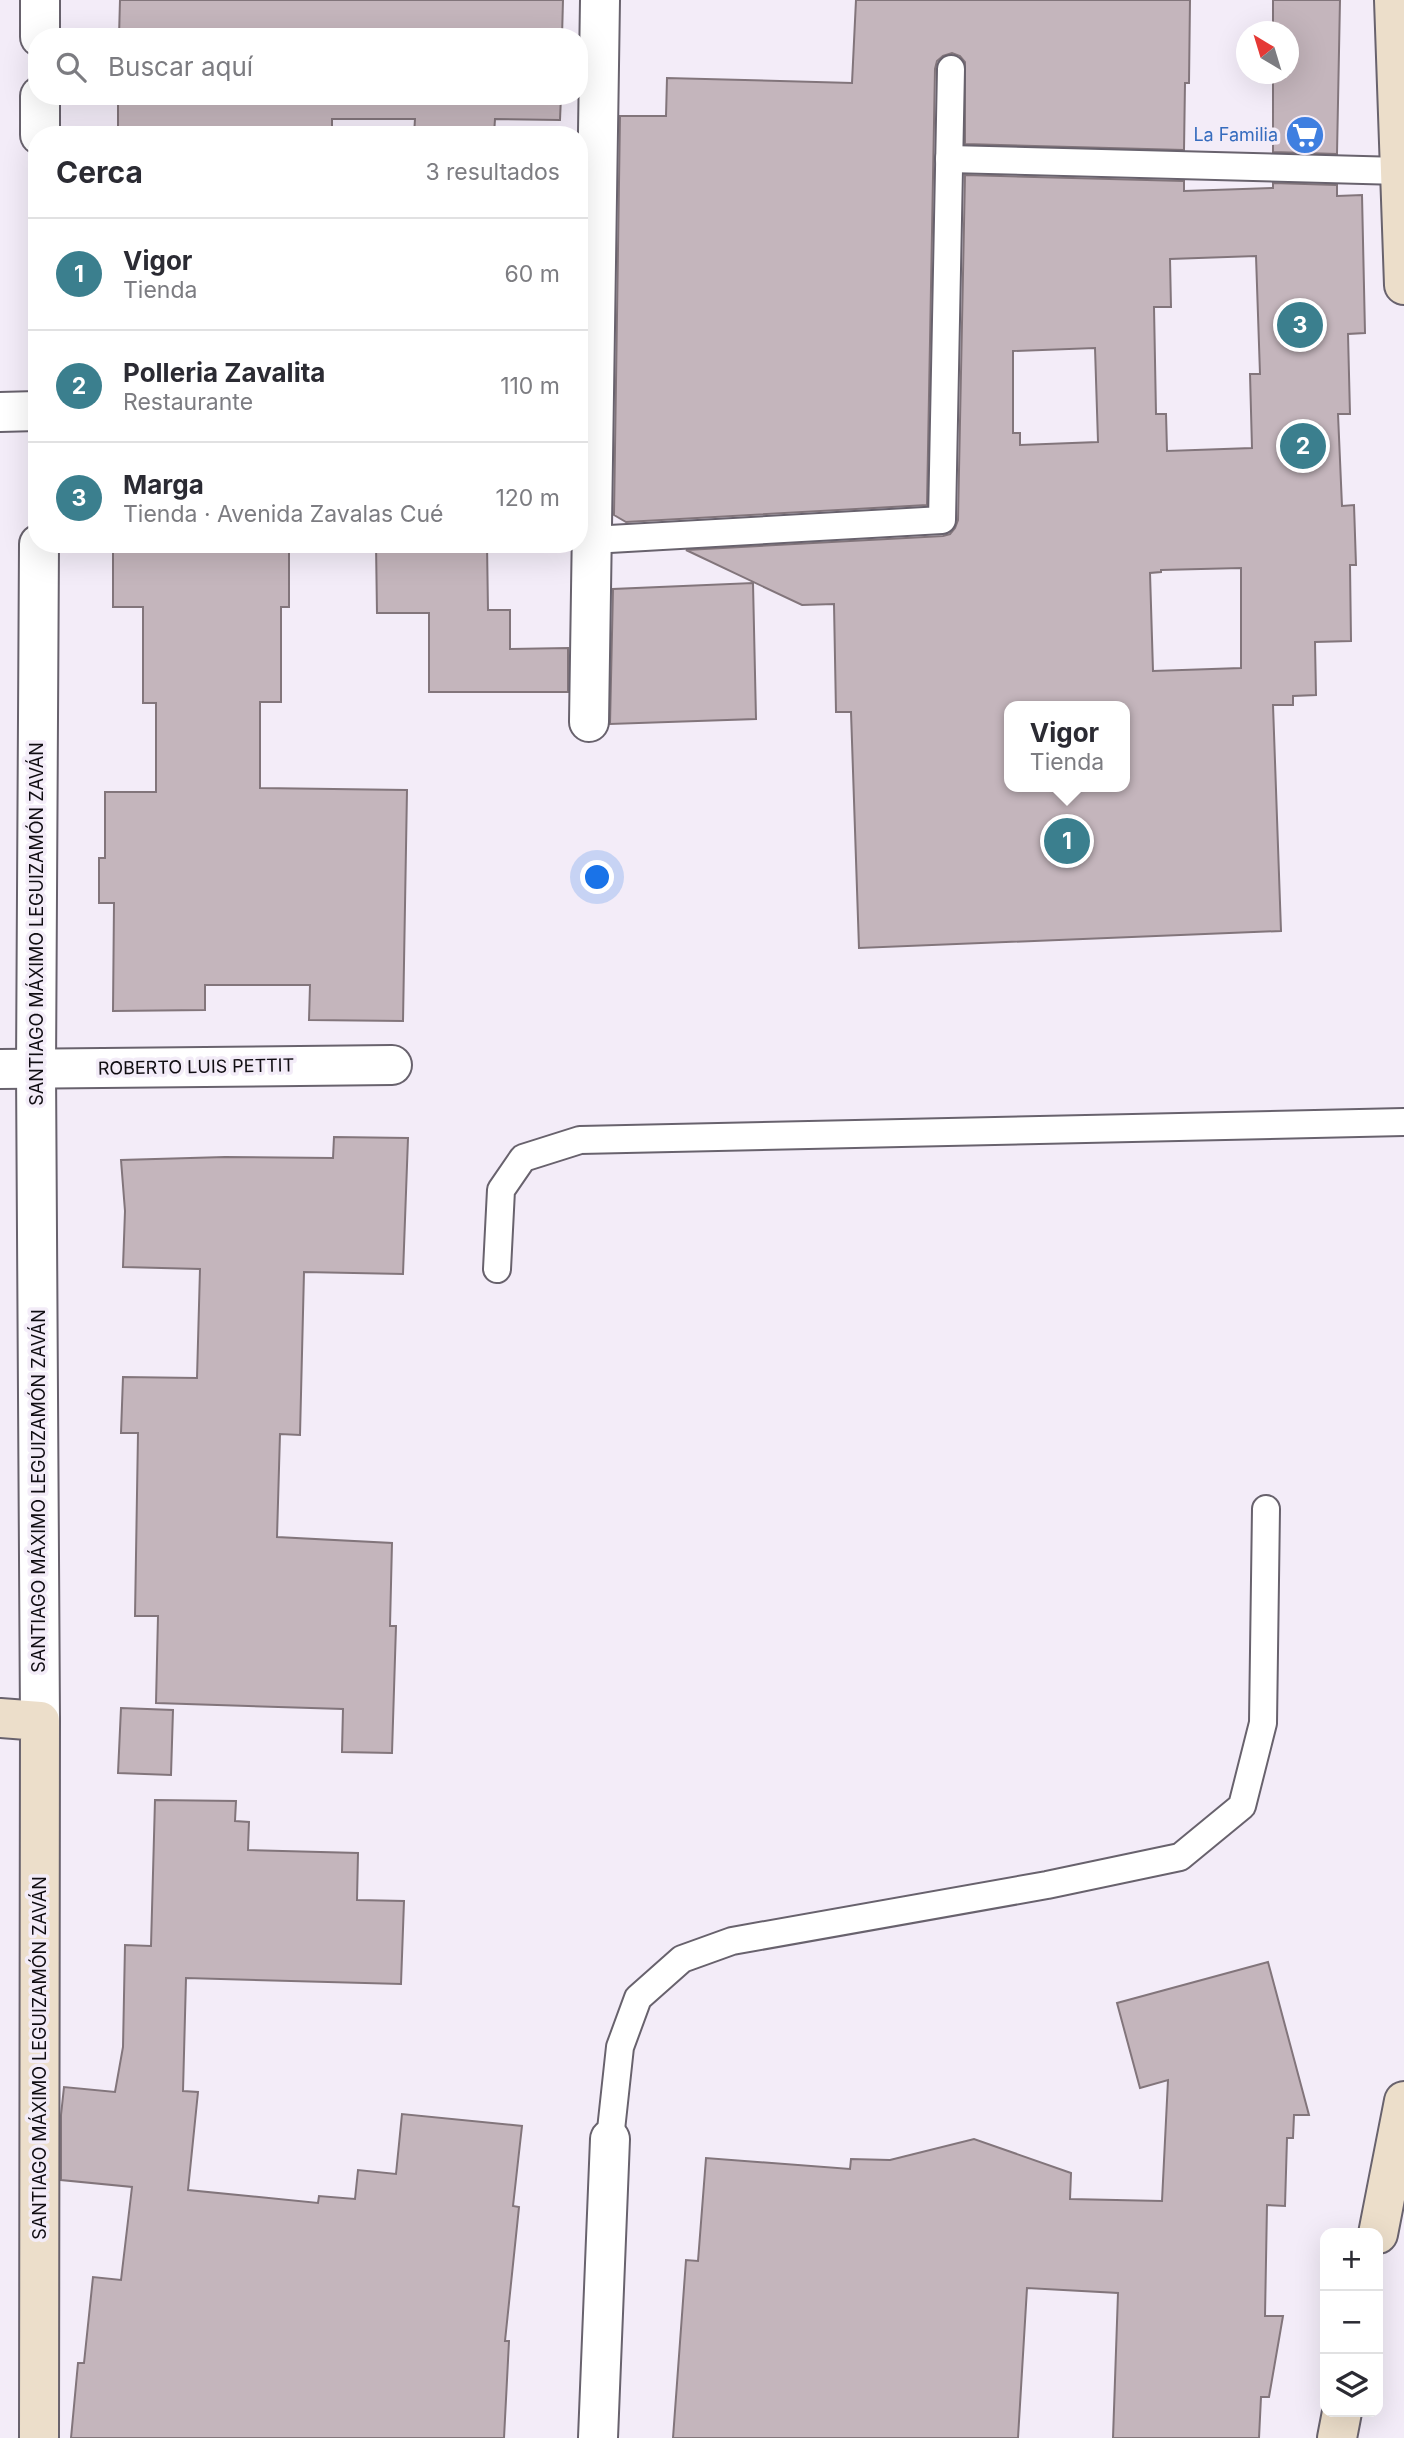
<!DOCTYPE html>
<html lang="es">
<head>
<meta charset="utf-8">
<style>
  :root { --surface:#fff; --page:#f2f2f3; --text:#2b2b33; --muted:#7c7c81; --line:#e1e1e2; --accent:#3b7f8e }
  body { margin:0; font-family:Inter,sans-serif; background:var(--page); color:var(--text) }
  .controls { position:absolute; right:21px; bottom:21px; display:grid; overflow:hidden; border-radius:14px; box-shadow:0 7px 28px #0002 }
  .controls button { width:63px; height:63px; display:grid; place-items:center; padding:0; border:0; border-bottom:2px solid var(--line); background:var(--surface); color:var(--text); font:35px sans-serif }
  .compass { position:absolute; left:1236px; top:21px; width:63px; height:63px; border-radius:50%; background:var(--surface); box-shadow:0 7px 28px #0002; rotate:322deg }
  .you { position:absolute; left:598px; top:878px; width:24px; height:24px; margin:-18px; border:5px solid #fff; border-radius:50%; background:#1a73e8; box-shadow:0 0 0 10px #1a73e833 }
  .badge { display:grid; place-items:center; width:46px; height:46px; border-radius:50%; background:var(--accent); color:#fff; font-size:23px; font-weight:700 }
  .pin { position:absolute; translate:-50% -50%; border:4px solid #fff; box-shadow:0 2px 7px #0006 }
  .popup { position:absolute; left:1004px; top:701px; width:126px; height:91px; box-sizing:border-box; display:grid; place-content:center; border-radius:14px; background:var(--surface); filter:drop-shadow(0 2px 5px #0005); font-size:23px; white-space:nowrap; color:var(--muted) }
  .popup b { font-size:26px; color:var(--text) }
  .popup::after { content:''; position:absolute; left:50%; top:100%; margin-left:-14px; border:14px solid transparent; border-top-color:var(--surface) }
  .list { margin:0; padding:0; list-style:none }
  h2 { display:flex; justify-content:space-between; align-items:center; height:91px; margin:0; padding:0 28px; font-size:30px }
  h2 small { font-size:23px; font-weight:400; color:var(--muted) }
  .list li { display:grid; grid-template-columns:46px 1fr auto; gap:21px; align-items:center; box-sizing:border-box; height:112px; padding:0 28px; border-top:2px solid var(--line) }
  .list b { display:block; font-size:26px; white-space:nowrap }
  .list p { margin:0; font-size:23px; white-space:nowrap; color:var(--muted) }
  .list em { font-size:23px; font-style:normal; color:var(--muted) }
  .icon { flex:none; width:38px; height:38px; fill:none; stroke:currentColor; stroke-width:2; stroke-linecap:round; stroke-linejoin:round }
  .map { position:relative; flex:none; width:1404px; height:2438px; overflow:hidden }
  .search { position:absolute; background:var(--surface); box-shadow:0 7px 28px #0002; left:28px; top:28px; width:560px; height:77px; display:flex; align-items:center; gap:18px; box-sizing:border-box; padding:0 24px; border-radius:28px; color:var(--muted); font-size:26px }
  .panel { position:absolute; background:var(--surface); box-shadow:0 7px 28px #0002; left:28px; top:126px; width:560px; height:427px; border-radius:28px }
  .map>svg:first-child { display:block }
</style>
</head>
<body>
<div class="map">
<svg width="1404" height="2438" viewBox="0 0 1404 2438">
  <rect width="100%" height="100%" fill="#f3ecf8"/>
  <!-- building -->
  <g fill="#c4b5bc" stroke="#82757b" stroke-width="2" fill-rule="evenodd">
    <polygon points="120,0 563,0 562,37 119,37"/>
    <polygon points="856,0 1190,0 1189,83 1185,83 1184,150 965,144 965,62 960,56 952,53 943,56 937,61 935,69 927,505 626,522 614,515 620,116 666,116 667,78 852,83"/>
    <polygon points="1273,0 1340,0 1337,154 1273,152 1273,74 1289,74 1289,32 1273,32"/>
    <polygon points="118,96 561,96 560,120 495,119 494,135 414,135 415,119 332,119 332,135 118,135"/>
    <path d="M965,175L1184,181V191L1273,188V183L1337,185V196L1362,195L1365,333L1348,334L1350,414H1338L1342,506L1354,505L1356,565H1350L1351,641L1315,642L1316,695L1293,696V705H1273L1281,931L859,948L851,712H836L834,604L802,605L686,550L943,536L950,534L955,528L958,520ZM1256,256L1260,374H1250L1252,448L1167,451L1166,414H1156L1154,307H1171L1170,259ZM1095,348L1098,442L1020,445V433H1013V351ZM1241,568V668L1153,671L1150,573L1161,572V570ZM1009,706H1125V787H1009Z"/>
    <polygon points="147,544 206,544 206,551 289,550 289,607 281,607 281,702 260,702 260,788 407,790 403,1021 309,1020 310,985 205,985 205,1010 113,1011 114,903 99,903 99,858 105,858 105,792 156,792 156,703 143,703 143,607 113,607 113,551 147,551"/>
    <polygon points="376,544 487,544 488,610 510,610 510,649 568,648 568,692 429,692 429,613 377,613"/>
    <polygon points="753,583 756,719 610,724 613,589"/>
    <polygon points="334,1137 408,1138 403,1274 304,1272 300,1435 280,1434 277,1537 392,1543 390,1626 396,1626 392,1753 342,1752 343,1709 156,1703 158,1616 135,1616 138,1433 121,1433 123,1377 197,1378 200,1269 123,1267 125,1211 121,1160 225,1157 333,1158"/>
    <polygon points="121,1708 173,1710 171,1775 118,1773"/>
    <polygon points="155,1800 236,1801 235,1821 249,1822 248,1850 358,1853 357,1900 404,1901 401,1984 186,1978 183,2091 198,2092 188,2190 318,2203 319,2196 355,2199 358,2170 396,2174 402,2114 522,2126 513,2206 519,2207 505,2341 509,2341 504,2438 71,2438 78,2363 84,2363 93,2277 121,2280 132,2187 61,2180 61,2115 64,2087 115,2092 123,2047 125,1945 151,1946"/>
    <polygon points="1268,1962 1309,2115 1294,2115 1293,2138 1287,2138 1285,2206 1267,2205 1265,2316 1283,2316 1269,2397 1261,2397 1259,2438 1113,2438 1118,2293 1027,2288 1018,2438 673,2438 686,2260 698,2261 706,2158 850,2169 851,2159 890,2160 974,2139 1071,2173 1070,2199 1162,2201 1168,2080 1140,2088 1117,2003"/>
  </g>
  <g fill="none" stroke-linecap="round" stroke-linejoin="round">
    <!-- lane casing -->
    <g stroke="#68626d" stroke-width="30">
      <g id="lane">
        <polyline points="949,159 1400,171"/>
        <polyline points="592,540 942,520 951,69"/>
        <polyline points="497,1269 501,1190 523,1158 580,1140 1404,1122"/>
        <polyline points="610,2139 620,2047 638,1998 682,1959 732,1941 1047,1885 1180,1857 1242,1806 1263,1723 1266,1509"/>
      </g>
    </g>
    <!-- street casing -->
    <g stroke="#68626d" stroke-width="42">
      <g id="street">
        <polyline points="40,37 40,0"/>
        <polyline points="40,135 40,96"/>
        <polyline points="0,412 37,411"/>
        <polyline points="39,544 36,1069 40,1721"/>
        <polyline points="589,722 600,0"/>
        <polyline points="0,1069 392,1065"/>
        <polyline points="598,2438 610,2139"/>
      </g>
    </g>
    <!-- secondary casing -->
    <g stroke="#68626d" stroke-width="42">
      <g id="secondary">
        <polyline points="1394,0 1404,285"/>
        <polyline points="0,1718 40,1721 39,2438"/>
        <polyline points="1378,2234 1404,2101"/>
        <polyline points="1337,2438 1342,2412"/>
      </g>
    </g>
    <!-- lane -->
    <use href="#lane" stroke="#fff" stroke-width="26"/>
    <!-- street -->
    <use href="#street" stroke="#fff" stroke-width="38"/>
    <!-- secondary -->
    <use href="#secondary" stroke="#ecdeca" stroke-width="38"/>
  </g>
  <!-- icons -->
  <defs>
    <g id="supermarket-disc" transform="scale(2.0125)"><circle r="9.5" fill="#3f7fe0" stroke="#f3ecf8"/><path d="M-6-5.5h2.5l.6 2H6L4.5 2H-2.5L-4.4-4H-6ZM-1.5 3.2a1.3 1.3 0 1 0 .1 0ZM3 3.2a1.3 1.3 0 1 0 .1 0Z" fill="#fff"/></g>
  </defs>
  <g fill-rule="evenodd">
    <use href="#supermarket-disc" x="1305" y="135"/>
  </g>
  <g text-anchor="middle" stroke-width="7" stroke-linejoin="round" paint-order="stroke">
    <!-- shop labels -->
    <g font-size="18" fill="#366cbe" stroke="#f3ecf8" text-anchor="end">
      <text x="1278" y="141">La Familia</text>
    </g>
    <!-- street labels -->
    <g font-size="18" fill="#100d12" stroke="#f3ecf8">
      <text transform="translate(37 924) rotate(-90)" y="6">SANTIAGO MÁXIMO LEGUIZAMÓN ZAVÁN</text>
      <text transform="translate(196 1067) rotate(-1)" y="6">ROBERTO LUIS PETTIT</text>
      <text transform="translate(39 1491) rotate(-90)" y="6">SANTIAGO MÁXIMO LEGUIZAMÓN ZAVÁN</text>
      <text transform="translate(40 2058) rotate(-90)" y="6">SANTIAGO MÁXIMO LEGUIZAMÓN ZAVÁN</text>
    </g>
  </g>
</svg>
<div class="controls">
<button>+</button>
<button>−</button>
<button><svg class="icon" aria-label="layers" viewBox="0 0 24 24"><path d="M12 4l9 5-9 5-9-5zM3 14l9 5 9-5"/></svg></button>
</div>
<svg class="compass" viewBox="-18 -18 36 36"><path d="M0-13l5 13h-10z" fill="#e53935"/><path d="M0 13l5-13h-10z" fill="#7c7c81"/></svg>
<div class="you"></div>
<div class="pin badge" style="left:1067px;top:841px">1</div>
<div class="popup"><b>Vigor</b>Tienda</div>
<div class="pin badge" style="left:1303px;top:446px">2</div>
<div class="pin badge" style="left:1300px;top:325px">3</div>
<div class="search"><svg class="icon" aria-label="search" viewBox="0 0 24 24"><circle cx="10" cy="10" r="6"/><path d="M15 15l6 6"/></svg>Buscar aquí</div>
<section class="panel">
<h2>Cerca<small>3 resultados</small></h2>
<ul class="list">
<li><span class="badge">1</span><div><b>Vigor</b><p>Tienda</p></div><em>60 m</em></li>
<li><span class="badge">2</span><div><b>Polleria Zavalita</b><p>Restaurante</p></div><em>110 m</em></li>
<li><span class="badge">3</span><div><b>Marga</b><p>Tienda · Avenida Zavalas Cué</p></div><em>120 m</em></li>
</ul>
</section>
</div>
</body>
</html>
